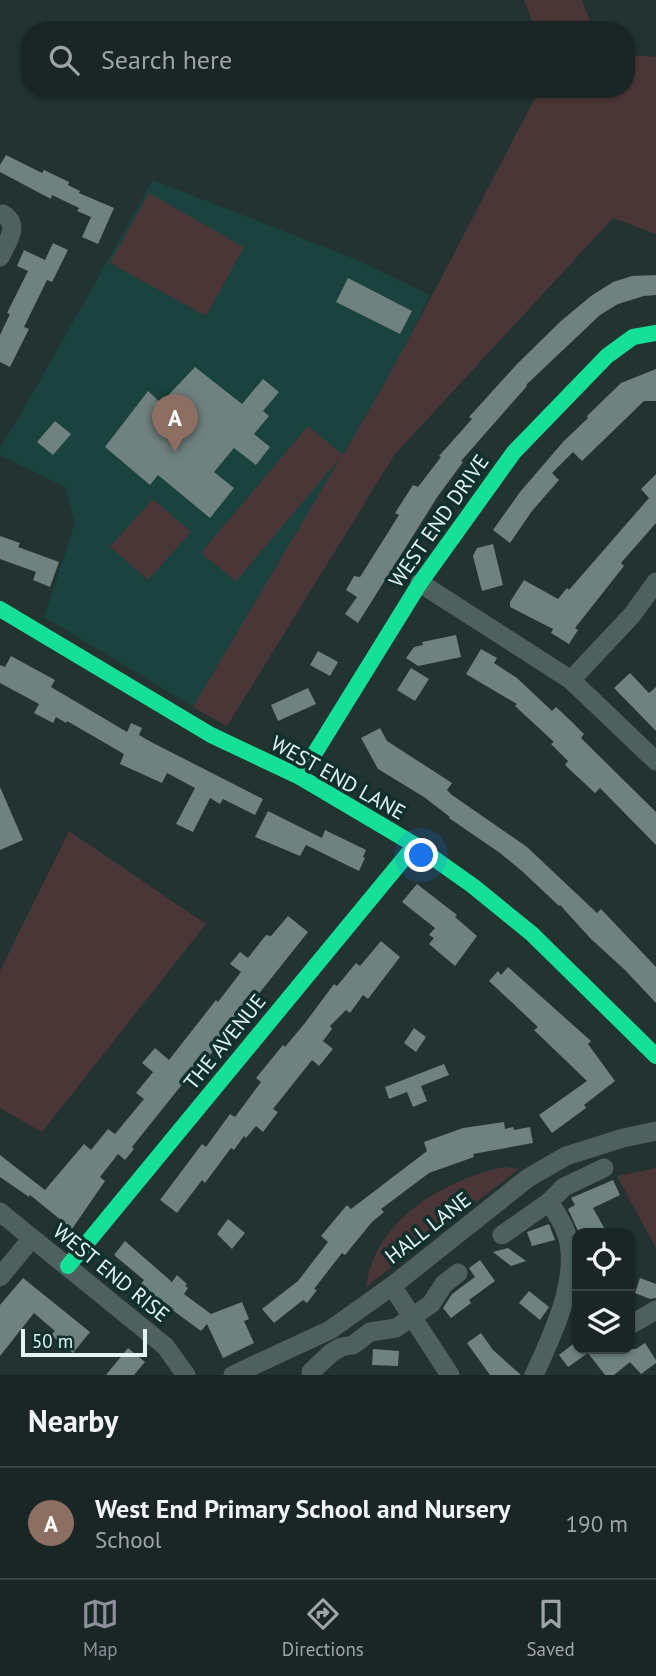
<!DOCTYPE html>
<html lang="en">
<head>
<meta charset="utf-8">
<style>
  :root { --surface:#1a2625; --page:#273232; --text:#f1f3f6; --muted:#9fa5a7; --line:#384342; --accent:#8c9099 }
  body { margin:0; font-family:"PT Sans",sans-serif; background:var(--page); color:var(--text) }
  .controls { position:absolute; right:21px; bottom:21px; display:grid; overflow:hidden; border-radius:14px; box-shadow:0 2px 5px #0004 }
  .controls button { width:63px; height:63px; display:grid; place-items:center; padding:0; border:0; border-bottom:2px solid var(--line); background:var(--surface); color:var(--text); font:35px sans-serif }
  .scale { position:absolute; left:21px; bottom:18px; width:126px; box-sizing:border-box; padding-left:7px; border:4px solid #e3f5f3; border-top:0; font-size:19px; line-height:24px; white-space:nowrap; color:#e3f5f3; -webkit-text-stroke:5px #10302d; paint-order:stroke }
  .you { position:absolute; left:422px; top:856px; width:24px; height:24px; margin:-18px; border:5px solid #fff; border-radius:50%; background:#1a73e8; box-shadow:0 0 0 10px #1a73e833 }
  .badge { display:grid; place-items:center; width:46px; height:46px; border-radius:50%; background:var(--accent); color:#fff; font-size:23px; font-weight:700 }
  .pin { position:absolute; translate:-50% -58px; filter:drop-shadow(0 2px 4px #0008) }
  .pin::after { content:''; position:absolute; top:37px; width:24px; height:21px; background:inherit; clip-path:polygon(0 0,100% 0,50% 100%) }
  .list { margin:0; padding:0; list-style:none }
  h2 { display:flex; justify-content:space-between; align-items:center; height:91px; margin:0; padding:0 28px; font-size:30px }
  h2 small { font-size:23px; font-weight:400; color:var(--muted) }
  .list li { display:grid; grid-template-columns:46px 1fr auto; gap:21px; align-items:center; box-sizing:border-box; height:112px; padding:0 28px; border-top:2px solid var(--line) }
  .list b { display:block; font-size:26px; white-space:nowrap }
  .list p { margin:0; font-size:23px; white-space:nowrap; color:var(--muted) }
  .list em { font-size:23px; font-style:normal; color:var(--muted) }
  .icon { flex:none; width:38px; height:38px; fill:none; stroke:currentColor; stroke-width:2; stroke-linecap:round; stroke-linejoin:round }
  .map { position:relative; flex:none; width:656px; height:1375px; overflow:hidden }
  .search { position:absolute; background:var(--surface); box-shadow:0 2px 5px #0004; left:21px; right:21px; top:21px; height:77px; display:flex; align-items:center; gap:18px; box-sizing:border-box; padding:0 24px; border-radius:28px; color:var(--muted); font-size:26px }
  .sheet { height:203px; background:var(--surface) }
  nav { display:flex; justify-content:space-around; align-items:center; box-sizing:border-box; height:98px; border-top:2px solid var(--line); background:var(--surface); font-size:19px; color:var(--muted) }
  nav a { display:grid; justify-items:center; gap:4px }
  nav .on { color:var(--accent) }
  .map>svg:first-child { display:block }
</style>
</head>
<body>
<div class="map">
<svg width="656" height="1375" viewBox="0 0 656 1375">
  <rect width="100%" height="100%" fill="#223331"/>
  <!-- built -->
  <polygon fill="#1a423e" points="153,180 355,259 430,295 398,362 210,717 44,617 75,523 65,487 0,455 0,448 26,405"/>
  <!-- green -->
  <g fill="#4b3637">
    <polygon points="524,0 582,0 593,30 536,30"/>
    <path d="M626,55L656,57V234L613,218L395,454L227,726L193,707L341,457L236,581L201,553L308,426L343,455C414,336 475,211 540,89H626Z"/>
    <polygon points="149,193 244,247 206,316 110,263"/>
    <polygon points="153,499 191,532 148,580 110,547"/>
    <polygon points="69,831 206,924 42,1132 0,1108 0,971"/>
    <path d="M505,1167L519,1169L366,1287C374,1220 445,1179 505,1167Z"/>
    <polygon points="656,1168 656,1248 617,1176"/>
  </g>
  <!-- building -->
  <g fill="#6f8280">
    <polygon points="6,155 42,173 44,170 69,182 68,185 80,191 79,193 114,208 98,244 82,237 91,217 77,211 79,208 52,195 51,199 0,172 0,165"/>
    <polygon points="53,243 68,250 52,282 47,280 24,327 29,329 10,367 0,362 0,335 10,314 7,313 28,271 17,266 24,250 45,260"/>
    <polygon points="656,275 656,295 644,296 618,304 600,315 526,385 527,386 461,461 463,462 438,496 358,623 345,614 357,597 346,590 354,576 360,577 399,515 395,513 413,485 418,487 441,457 439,456 472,419 469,417 517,364 561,321 591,296 613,282 632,276"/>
    <polygon points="348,278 412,311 400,334 336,302"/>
    <polygon points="195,367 242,404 263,379 279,392 263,411 269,416 254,434 270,447 256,465 234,448 214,472 234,488 210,518 158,475 150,485 105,447 148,391 161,403"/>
    <polygon points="656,369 656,401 644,401 582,461 573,452 552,473 559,480 532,511 510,543 493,530 520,492 563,442 588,418 587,416 621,383"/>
    <polygon points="55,421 71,434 53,455 37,442"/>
    <polygon points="656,474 656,523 621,563 624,566 575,628 578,630 569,644 551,633 553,629 510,607 510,602 524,580 558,599 567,588 569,590 649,498 641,489"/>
    <polygon points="0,536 20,543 18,547 59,562 50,587 33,580 36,572 0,559"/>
    <polygon points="493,544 503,585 482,591 473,556 477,548"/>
    <polygon points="456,635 461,657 418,666 406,658 414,647 423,645 422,642"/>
    <polygon points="481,649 497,658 494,663 517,678 552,711 556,707 573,723 584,734 581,738 656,812 656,845 600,788 595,793 565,765 568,761 551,744 554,742 515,706 517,704 466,674"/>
    <polygon points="318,651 338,662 330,676 310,665"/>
    <polygon points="11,656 55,680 51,687 127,732 131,723 142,728 139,735 153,743 263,799 255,815 223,799 220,804 210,798 193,832 176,824 195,788 167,773 162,783 120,764 124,754 67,721 66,723 56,717 53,723 34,713 39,704 0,683 0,665 5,667"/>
    <polygon points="411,668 429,679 415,701 397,690"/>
    <polygon points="630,673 649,693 656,687 656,731 614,688"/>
    <polygon points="308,688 316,704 278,721 271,705"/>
    <polygon points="380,728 387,741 452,783 447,790 452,795 527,847 597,913 601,909 656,967 656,1003 625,970 591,939 560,905 559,906 523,872 500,853 449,818 450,817 424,797 378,769 361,738"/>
    <polygon points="0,787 23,840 0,850"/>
    <polygon points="268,811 322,838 325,830 366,850 363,857 365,858 359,871 306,845 300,856 255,837"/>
    <polygon points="417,884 457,915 455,917 477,936 455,966 429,944 434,938 429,935 435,928 402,902"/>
    <polygon points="288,916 308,932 199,1069 196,1067 132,1147 134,1149 125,1160 118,1154 100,1177 105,1181 72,1229 30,1195 29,1197 0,1177 0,1155 45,1190 84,1144 91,1150 108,1129 115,1134 144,1099 136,1093 153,1072 142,1063 155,1048 169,1060 216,1000 218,1002 241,972 230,964 240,952 248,958 266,935 271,936"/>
    <polygon points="381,941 400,957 368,999 363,995 350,1013 346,1010 330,1026 332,1029 323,1041 333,1049 319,1066 312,1060 273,1109 278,1112 263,1132 256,1126 246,1138 244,1136 234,1150 231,1148 205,1183 202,1180 177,1213 160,1200 202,1144 206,1147 230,1114 235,1117 261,1082 256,1078 283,1045 285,1047 305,1023 334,984 337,986 356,963 360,966"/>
    <polygon points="508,967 591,1041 588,1044 615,1081 584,1105 586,1108 552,1133 539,1115 587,1081 534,1030 538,1027 489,981 498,971 501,975"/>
    <polygon points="414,1028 426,1037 416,1052 404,1043"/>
    <polygon points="444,1064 449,1075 421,1086 427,1101 413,1107 407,1092 389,1099 385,1087"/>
    <polygon points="504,1122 505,1129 513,1127 514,1130 530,1127 533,1143 473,1154 474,1157 429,1173 381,1209 384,1212 372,1222 345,1255 342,1253 314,1289 317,1290 307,1303 303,1300 274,1323 262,1309 298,1281 328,1242 321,1236 347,1205 351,1209 427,1151 424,1142 463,1128"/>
    <polygon points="613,1180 620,1195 593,1208 607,1233 579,1233 568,1209 575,1205 571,1198"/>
    <polygon points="228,1219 245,1233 232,1249 217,1234"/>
    <polygon points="549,1224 555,1240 532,1246 527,1232"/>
    <polygon points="125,1241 172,1282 177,1275 187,1284 185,1286 188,1288 184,1294 211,1314 242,1302 249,1319 244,1321 254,1343 223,1358 207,1324 201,1331 171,1309 141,1284 144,1280 114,1255"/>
    <polygon points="508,1248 526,1261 511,1266 493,1252"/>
    <polygon points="480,1260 495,1281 469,1300 471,1303 451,1318 443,1308 452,1294 475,1277 469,1268"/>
    <polygon points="23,1278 90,1332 73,1353 51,1335 55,1331 34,1313 0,1356 0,1305"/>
    <polygon points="640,1278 656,1284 656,1298 650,1299 635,1293"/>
    <polygon points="529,1291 549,1307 540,1320 519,1303"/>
    <polygon points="481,1333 493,1350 521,1375 490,1375 467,1343"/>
    <polygon points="577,1341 577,1349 636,1349 645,1343 656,1360 656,1363 641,1374 630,1362 614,1375 605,1375 588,1353 568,1367 559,1355"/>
    <polygon points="128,1348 145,1362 134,1375 106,1375"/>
    <polygon points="373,1349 399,1351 398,1366 372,1365"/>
  </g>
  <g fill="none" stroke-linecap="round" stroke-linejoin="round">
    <!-- street -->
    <g stroke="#4f615f" stroke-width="19">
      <path d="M0,257C7,242 21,225 3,214"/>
      <polyline points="420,583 571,680 656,761"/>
      <polyline points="571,680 632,615 656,582"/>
      <polyline points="0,1212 165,1346 186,1375"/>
      <polyline points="502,1235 549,1202 564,1187 604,1168"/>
      <polyline points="0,1277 32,1238"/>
      <polyline points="392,1286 450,1375"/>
      <polyline points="630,1325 656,1310"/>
      <polyline points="311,1372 331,1353 341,1347 353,1345 370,1332 396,1328 431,1304 444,1284 458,1273"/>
      <polyline points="233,1375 330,1330 392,1286 528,1178 566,1156 623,1138 656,1131"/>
      <path d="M534,1375C552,1336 580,1278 567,1235C563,1223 556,1212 549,1202"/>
    </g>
    <!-- fast -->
    <g stroke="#16e098" stroke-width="16">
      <polyline points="0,609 211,735 300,777 415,845 473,886 532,934 656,1056"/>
      <polyline points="300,777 420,583 514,452 607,356 633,337 656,333"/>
      <polyline points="68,1266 415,845"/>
    </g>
  </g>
  <g text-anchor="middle" stroke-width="7" stroke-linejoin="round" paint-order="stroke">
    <!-- street labels -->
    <g font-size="21" fill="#e3f5f3" stroke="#10302d">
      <text transform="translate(439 521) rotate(-55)" y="7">WEST END DRIVE</text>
      <text transform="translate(338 778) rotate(29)" y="7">WEST END LANE</text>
      <text transform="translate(225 1042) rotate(-51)" y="7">THE AVENUE</text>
      <text transform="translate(428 1228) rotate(-38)" y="7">HALL LANE</text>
      <text transform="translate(111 1273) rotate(39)" y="7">WEST END RISE</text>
    </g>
  </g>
</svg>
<div class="controls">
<button><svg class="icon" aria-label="locate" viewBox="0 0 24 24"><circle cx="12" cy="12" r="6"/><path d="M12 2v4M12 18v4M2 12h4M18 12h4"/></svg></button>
<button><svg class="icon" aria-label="layers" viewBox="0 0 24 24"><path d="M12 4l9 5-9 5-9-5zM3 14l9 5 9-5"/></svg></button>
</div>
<div class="scale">50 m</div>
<div class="you"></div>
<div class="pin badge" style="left:175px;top:452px;background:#8d6e63">A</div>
<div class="search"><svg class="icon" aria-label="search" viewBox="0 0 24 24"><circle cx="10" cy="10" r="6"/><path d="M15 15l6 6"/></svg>Search here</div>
</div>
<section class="sheet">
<h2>Nearby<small></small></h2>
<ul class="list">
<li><span class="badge" style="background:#8d6e63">A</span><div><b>West End Primary School and Nursery</b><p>School</p></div><em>190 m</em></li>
</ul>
</section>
<nav>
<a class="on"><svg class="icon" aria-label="map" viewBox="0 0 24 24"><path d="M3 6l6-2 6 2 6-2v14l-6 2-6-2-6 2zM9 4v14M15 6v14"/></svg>Map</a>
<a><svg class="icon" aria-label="directions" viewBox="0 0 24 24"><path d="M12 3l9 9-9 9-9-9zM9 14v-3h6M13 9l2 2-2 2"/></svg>Directions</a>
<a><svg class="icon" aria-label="saved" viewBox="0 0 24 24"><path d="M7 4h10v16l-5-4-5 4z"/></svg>Saved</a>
</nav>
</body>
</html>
